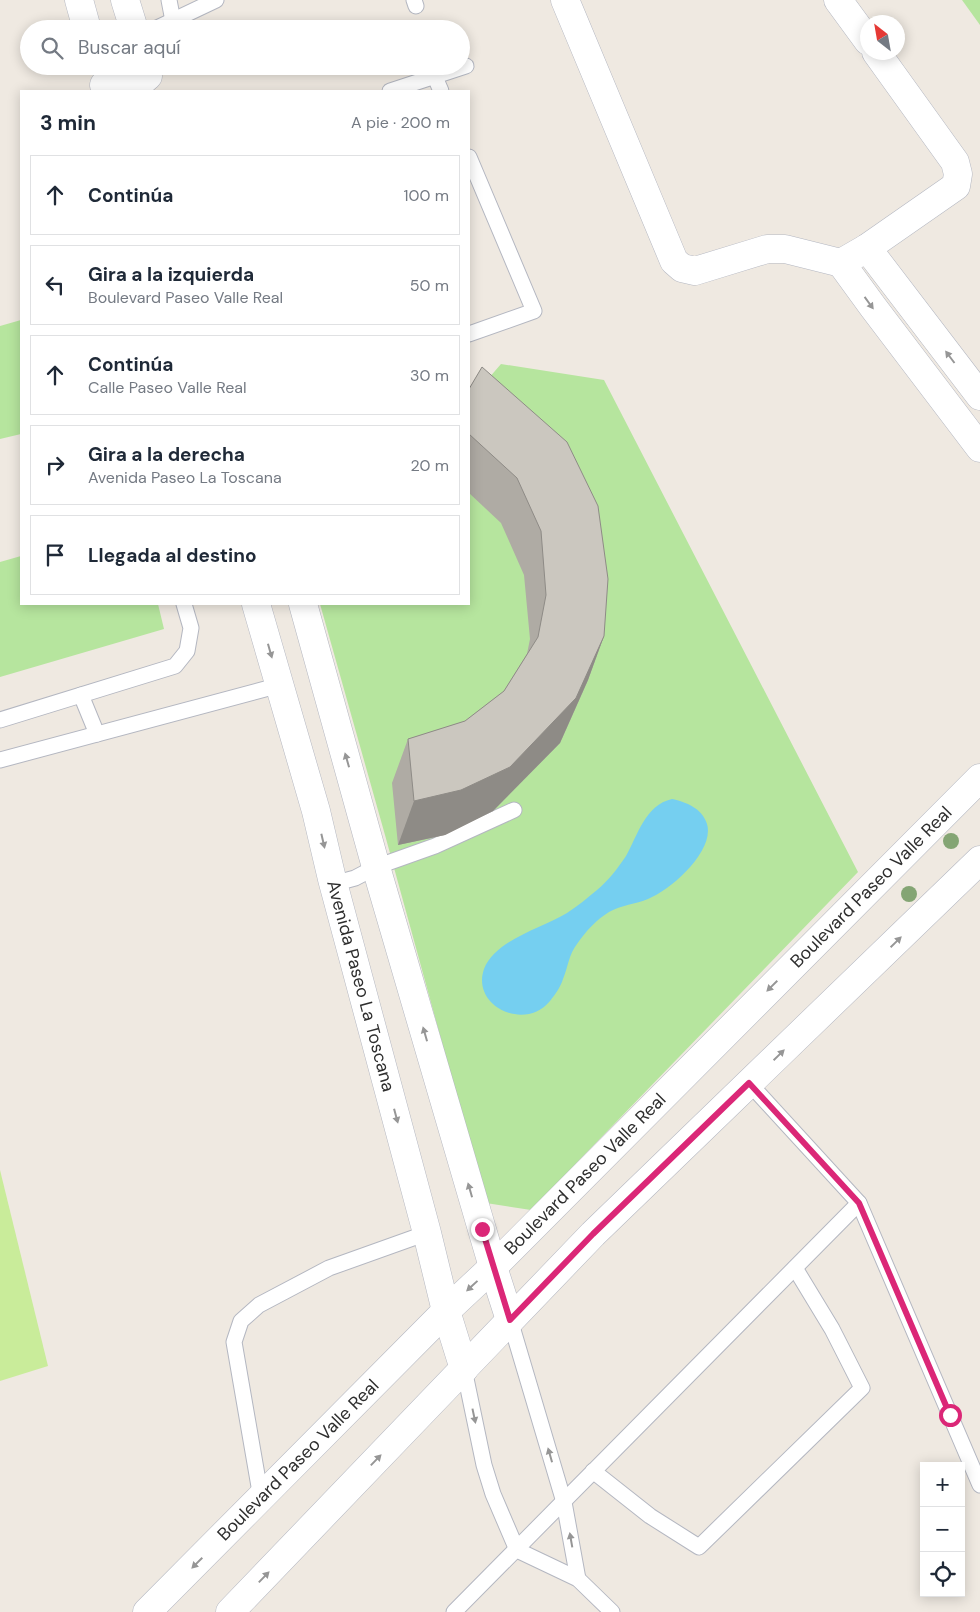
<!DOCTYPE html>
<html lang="es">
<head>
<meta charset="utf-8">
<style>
  :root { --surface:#fff; --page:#f6f6f7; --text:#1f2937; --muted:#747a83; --line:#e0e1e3 }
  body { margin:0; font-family:"DM Sans",sans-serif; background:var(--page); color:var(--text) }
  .controls { position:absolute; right:15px; bottom:15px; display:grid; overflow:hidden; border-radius:0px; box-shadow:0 2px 12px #0003 }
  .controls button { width:45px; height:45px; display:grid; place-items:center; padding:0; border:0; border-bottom:1px solid var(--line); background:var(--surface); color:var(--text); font:25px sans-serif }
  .compass { position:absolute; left:860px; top:15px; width:45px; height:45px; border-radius:50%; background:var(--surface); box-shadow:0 2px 12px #0003; rotate:329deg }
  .stop { position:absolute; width:15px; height:15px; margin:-11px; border:4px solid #db2777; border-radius:50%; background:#fff }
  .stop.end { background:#db2777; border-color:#fff; box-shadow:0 1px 5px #0008 }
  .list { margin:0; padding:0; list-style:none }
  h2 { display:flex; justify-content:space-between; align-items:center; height:65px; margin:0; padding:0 20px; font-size:21px }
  h2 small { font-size:16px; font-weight:400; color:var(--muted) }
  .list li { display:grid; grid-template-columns:32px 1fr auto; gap:15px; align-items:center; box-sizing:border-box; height:80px; margin:0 10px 10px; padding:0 10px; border:1px solid var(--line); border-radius:0px }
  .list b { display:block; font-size:19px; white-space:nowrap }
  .list p { margin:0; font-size:16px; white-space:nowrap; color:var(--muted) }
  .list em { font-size:16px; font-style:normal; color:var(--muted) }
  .icon { flex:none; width:28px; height:28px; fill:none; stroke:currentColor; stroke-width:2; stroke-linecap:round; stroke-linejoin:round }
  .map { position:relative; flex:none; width:980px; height:1612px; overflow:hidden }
  .search { position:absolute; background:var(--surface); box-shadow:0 2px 12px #0003; left:20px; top:20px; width:450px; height:55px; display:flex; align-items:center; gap:12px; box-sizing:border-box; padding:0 18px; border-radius:28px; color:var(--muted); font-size:19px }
  .panel { position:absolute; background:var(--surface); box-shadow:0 2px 12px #0003; left:20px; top:90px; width:450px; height:515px; border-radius:0px }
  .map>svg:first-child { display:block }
</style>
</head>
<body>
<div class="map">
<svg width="980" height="1612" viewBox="0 0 980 1612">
  <rect width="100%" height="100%" fill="#efe9e1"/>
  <!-- green -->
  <g fill="#b6e59e">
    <polygon points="962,0 980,0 980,25"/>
    <polygon points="21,320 21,434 0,439 0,326"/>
    <polygon points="501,364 604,380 858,872 531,1210 486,1203 385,835 320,604 469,604 469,401"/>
    <polygon points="21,556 21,604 158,604 164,629 0,677 0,562"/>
  </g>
  <!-- pitch -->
  <polygon fill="#c9ec9a" points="0,1170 48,1366 0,1381"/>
  <!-- water -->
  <path fill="#75cff0" d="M672,799C686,802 702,808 707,824C715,851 671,890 648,899C636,904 621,905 609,912C596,920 586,931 577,944C569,954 568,967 563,979C561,986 555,995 550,1001C525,1032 471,1006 484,969C495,940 542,928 567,913C578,906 587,898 597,890C608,881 618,868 626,856C638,835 645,805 672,799Z"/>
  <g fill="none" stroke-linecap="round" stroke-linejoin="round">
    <!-- service casing -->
    <g stroke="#b4b7c1" stroke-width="17">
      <g id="service">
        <polyline points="169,0 173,21"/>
        <polyline points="414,0 416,6"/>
        <polyline points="155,29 216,0"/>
        <polyline points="435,77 441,91"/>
        <polyline points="390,91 466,66"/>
        <polyline points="469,157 534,311 469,334"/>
        <polyline points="81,695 97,734"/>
        <polyline points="0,720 175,666 187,651 191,628 184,604"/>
        <polyline points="0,760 280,685"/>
        <polyline points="332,879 344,881 355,878 376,867 435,846 514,810"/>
        <polyline points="749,1083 859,1203 980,1485"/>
        <polyline points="510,1320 564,1502 578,1579"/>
        <polyline points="464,1369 484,1465 493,1494 517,1550 578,1579 612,1612"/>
        <polyline points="593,1471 650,1516 699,1547 862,1388 832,1329 795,1268"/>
        <polyline points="261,1498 234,1342 241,1321 259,1305 329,1268 427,1233"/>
        <polyline points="454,1612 859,1203"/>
      </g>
    </g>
    <!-- minor casing -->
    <g stroke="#b4b7c1" stroke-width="29">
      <g id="minor">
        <polyline points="565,0 674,261 682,268 695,271 767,249 785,249 841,263 867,248 956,186 958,174 955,162 876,52"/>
        <polyline points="838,0 868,41"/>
        <polyline points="867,248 980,396"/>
        <polyline points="841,263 873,307 980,448"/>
      </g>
    </g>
    <!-- tertiary casing -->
    <g stroke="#b4b7c1" stroke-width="29">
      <g id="tertiary">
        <polyline points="79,0 87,29"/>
        <polyline points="125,0 134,29"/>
        <path d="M104,85C122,91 135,88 148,76"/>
        <polyline points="256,604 316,811 332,879 427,1233 446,1311 464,1369"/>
        <polyline points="303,604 376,867 493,1267 510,1320"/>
        <polyline points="147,1612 446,1311 493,1267 980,778"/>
        <polyline points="230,1612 593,1234 980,860"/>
      </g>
    </g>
    <!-- service -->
    <use href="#service" stroke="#fff" stroke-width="15"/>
    <!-- minor -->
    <use href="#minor" stroke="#fff" stroke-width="28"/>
    <!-- tertiary -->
    <use href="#tertiary" stroke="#fff" stroke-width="28"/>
  </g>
  <!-- trees -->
  <g fill="#84a574">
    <circle cx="951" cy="841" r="8"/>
    <circle cx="909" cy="894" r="8"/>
  </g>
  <!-- wall -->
  <polygon fill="#afaba4" points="469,389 604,636 588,680 560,743 493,811 445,835 398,845 392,783 408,739 465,721 504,691 527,654 530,639 524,575 501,523 469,493"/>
  <!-- shaded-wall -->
  <polygon fill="#8e8b86" points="604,636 588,680 560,743 493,811 445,835 398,845 414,801"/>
  <!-- building -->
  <polygon fill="#cbc7bf" stroke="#8e8b86" points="482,367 567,442 598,506 608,579 604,636 576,698 510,767 461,790 414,801 408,739 465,721 504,691 538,637 546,595 541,531 517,478 469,434 469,389"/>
  <!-- one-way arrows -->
  <defs><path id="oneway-solid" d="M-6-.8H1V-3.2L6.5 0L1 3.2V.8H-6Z" transform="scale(1.25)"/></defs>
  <g fill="#969696">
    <use href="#oneway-solid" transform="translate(869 303) rotate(54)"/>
    <use href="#oneway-solid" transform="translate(950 357) rotate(-127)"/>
    <use href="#oneway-solid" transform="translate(270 651) rotate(74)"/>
    <use href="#oneway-solid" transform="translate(347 760) rotate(-106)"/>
    <use href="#oneway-solid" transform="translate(323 841) rotate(77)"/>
    <use href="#oneway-solid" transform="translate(896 942) rotate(-44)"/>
    <use href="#oneway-solid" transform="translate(772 986) rotate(135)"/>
    <use href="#oneway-solid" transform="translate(425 1034) rotate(-106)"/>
    <use href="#oneway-solid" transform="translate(779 1055) rotate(-44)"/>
    <use href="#oneway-solid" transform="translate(396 1116) rotate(75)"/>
    <use href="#oneway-solid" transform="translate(470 1190) rotate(-106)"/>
    <use href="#oneway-solid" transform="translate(472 1286) rotate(137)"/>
    <use href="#oneway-solid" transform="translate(474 1416) rotate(78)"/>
    <use href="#oneway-solid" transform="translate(550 1455) rotate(-106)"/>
    <use href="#oneway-solid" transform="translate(376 1460) rotate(-46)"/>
    <use href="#oneway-solid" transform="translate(571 1540) rotate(-100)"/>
    <use href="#oneway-solid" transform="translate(197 1563) rotate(135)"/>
    <use href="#oneway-solid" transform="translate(264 1577) rotate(-46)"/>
  </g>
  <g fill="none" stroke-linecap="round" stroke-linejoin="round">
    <!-- route -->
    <polyline stroke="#db2777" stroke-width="6" points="482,1229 510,1320 593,1234 749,1083 859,1203 950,1415"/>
  </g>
  <g text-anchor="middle" stroke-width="4" stroke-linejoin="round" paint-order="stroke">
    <!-- street labels -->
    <g font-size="18" fill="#2e2e2e" stroke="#fff">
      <text transform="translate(871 887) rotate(-45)" y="6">Boulevard Paseo Valle Real</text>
      <text transform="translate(361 986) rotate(75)" y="6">Avenida Paseo La Toscana</text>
      <text transform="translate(585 1174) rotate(-45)" y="6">Boulevard Paseo Valle Real</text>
      <text transform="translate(298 1460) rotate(-45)" y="6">Boulevard Paseo Valle Real</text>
    </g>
  </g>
</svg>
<div class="controls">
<button>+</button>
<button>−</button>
<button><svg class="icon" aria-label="locate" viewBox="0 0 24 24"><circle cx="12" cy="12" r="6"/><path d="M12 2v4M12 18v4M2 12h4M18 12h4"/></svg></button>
</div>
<svg class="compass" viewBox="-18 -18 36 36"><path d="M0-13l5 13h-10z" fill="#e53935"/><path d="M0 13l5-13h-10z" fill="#747a83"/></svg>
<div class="stop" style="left:950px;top:1415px"></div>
<div class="stop end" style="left:482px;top:1229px"></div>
<div class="search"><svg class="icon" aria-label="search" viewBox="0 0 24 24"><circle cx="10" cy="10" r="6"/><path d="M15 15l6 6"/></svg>Buscar aquí</div>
<section class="panel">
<h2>3 min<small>A pie · 200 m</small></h2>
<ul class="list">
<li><svg class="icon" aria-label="ahead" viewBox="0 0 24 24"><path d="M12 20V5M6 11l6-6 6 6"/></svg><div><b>Continúa</b></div><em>100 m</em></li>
<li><svg class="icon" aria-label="left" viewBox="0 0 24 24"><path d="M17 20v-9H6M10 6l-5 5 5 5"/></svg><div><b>Gira a la izquierda</b><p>Boulevard Paseo Valle Real</p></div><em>50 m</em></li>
<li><svg class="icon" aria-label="ahead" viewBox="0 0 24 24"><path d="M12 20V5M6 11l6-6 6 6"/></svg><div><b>Continúa</b><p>Calle Paseo Valle Real</p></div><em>30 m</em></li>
<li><svg class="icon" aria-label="right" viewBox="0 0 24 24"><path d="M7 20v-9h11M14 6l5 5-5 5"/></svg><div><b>Gira a la derecha</b><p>Avenida Paseo La Toscana</p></div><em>20 m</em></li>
<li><svg class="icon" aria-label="arrive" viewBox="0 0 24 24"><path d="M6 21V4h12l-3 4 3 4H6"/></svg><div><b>Llegada al destino</b></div></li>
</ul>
</section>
</div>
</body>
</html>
